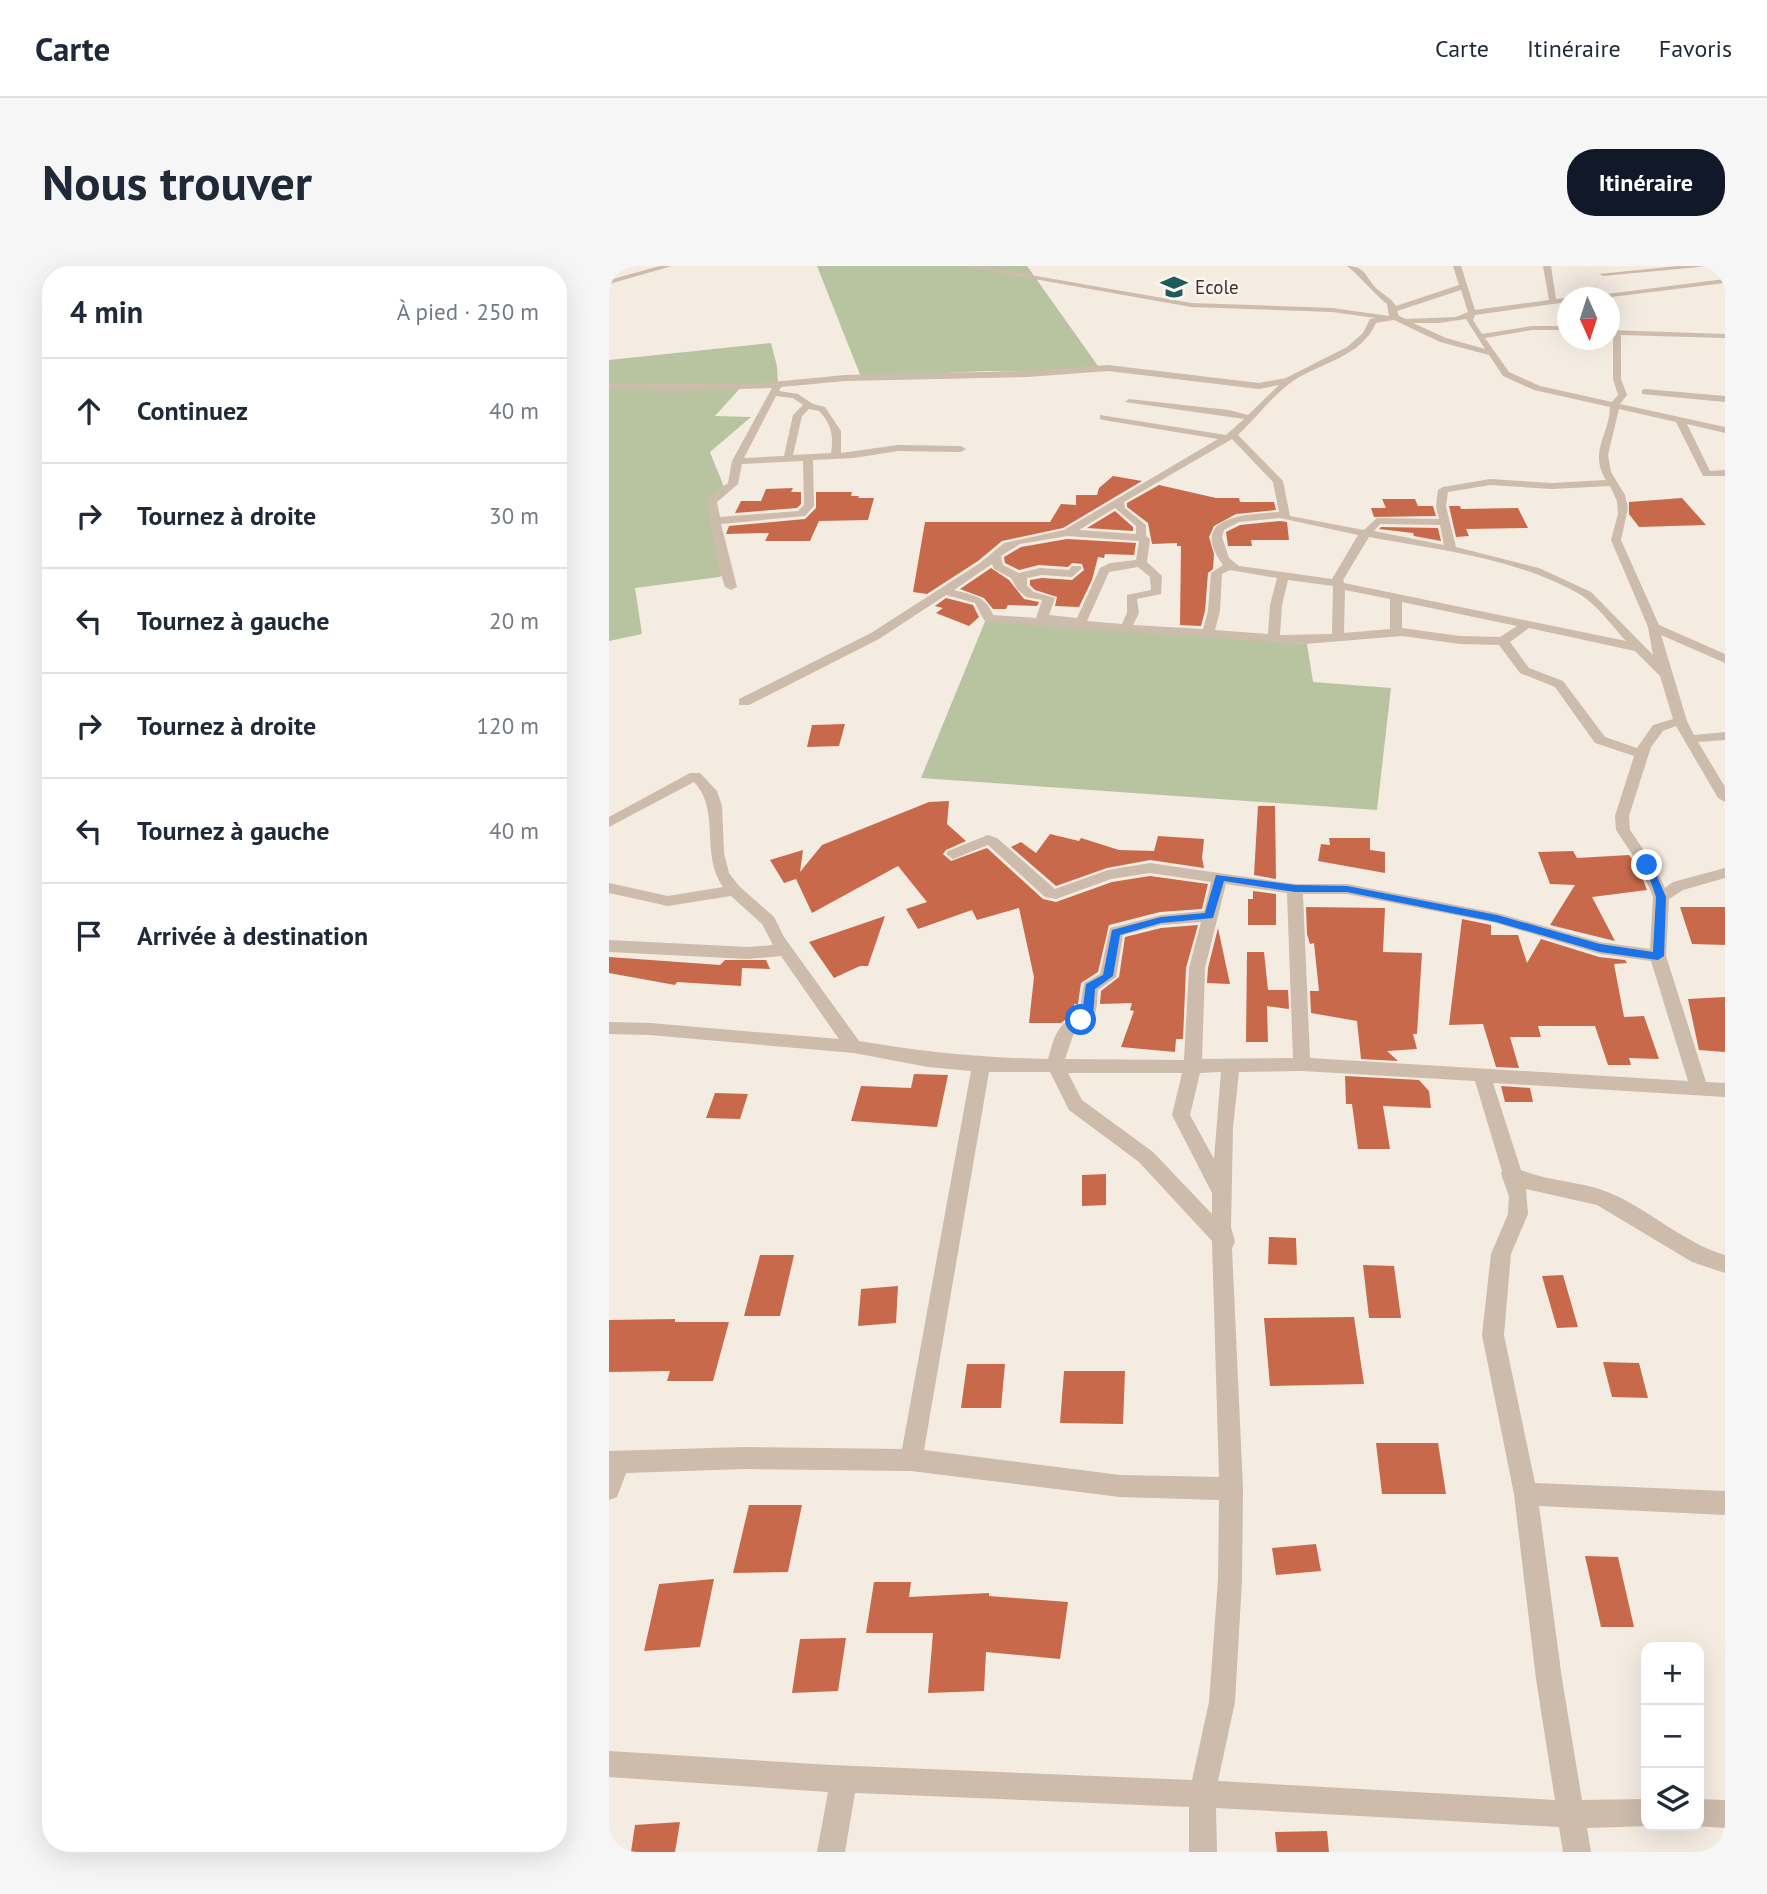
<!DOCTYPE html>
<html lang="fr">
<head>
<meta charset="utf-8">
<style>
  :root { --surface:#fff; --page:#f6f6f7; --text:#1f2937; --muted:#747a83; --line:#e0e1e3; --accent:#111827 }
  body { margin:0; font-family:"PT Sans",sans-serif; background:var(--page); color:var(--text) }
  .controls { position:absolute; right:21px; bottom:21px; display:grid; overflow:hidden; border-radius:14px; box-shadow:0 7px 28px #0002 }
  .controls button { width:63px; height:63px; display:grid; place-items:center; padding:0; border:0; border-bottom:2px solid var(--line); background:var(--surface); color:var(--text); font:35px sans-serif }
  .compass { position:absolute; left:948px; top:21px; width:63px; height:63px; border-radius:50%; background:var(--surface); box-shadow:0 7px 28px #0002; rotate:177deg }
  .stop { position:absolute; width:21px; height:21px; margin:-16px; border:5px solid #1a73e8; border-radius:50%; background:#fff }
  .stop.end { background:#1a73e8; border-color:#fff; box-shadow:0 2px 7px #0008 }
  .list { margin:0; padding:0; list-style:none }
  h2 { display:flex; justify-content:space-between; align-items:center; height:91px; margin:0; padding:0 28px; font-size:30px }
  h2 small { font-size:23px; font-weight:400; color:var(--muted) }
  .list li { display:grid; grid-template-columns:46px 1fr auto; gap:21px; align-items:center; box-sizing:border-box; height:105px; padding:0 28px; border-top:2px solid var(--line) }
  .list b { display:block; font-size:26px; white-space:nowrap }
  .list em { font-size:23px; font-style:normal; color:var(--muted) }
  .icon { flex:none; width:38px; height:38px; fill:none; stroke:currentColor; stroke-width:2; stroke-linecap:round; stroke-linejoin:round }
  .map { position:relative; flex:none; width:1116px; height:1586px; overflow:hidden; border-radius:28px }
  header { display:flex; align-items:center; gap:42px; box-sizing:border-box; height:98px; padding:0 35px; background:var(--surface); border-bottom:2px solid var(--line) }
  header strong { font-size:33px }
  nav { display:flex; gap:38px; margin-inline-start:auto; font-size:24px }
  .intro { display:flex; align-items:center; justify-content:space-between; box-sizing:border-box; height:168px; padding:0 42px }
  h1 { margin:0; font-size:49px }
  .button { padding:18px 32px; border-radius:28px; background:var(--accent); color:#fff; font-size:24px; font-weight:700 }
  main { display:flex; gap:42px; padding:0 42px }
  aside { flex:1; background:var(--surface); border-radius:28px; box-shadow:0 7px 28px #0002 }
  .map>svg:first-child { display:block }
</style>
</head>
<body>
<header>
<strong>Carte</strong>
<nav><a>Carte</a><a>Itinéraire</a><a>Favoris</a></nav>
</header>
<div class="intro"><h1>Nous trouver</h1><a class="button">Itinéraire</a></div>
<main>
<aside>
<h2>4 min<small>À pied · 250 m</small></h2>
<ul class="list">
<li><svg class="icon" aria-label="ahead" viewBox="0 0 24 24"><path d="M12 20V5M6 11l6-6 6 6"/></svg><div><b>Continuez</b></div><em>40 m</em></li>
<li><svg class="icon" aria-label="right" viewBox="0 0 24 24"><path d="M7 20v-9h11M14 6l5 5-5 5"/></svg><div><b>Tournez à droite</b></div><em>30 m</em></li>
<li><svg class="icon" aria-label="left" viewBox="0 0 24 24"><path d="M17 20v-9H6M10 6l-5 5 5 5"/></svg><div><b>Tournez à gauche</b></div><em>20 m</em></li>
<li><svg class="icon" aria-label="right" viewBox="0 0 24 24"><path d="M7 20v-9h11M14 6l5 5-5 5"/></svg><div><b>Tournez à droite</b></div><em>120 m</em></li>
<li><svg class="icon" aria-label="left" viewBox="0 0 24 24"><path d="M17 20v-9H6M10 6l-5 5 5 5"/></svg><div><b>Tournez à gauche</b></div><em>40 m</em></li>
<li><svg class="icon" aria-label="arrive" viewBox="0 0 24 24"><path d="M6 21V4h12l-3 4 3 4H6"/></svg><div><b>Arrivée à destination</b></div></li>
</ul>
</aside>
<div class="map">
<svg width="1116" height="1586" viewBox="0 0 1116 1586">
  <rect width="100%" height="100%" fill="#f4ebe1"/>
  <!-- green -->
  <g fill="#b8c4a0">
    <polygon points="208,0 418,0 489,100 445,106 377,105 252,111"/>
    <polygon points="162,77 168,100 169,118 133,120 106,150 142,151 101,186 115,221 107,238 120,306 110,311 26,322 33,368 0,375 0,94"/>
    <polygon points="377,353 698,378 704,416 782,422 768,544 312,512"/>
  </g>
  <!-- building -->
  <g fill="#c8694b">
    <polygon points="504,210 533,215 454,262 393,275 369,295 318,328 304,326 316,256 441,256 452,238 467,239 467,229 488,229 490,222"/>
    <polygon points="550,219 607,232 630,232 631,236 665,236 667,244 627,248 605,260 600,271 605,288 604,303 599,307 596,345 592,360 571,359 572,280 568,280 568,277 543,278 539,257 518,241 518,237"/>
    <polygon points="184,222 182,226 192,226 192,238 188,242 126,247 132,235 152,235 157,223"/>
    <polygon points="207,226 243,226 242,230 250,230 249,232 265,232 259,254 210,255 201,275 156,275 160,267 117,268 120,260 196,253 207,242"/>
    <polygon points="1073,232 1097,259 1030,261 1020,248 1020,236"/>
    <polygon points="773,233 806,233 809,240 824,240 827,250 765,251 762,242 777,242"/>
    <polygon points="840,240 851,240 852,243 909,242 919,262 857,263 860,270 847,271"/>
    <polygon points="506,245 524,261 524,265 478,262"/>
    <polygon points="671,255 678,256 680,274 642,274 643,280 619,280 617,266 631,259"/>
    <polygon points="772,261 829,262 832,275 805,270 804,267 770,263"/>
    <polygon points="458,273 527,277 525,289 496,288 495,292 489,291 483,314 470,341 446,340 448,331 426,324 421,319 421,314 433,312 463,314 475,304 473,298 463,297 459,301 430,299 410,304 396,297 395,291 412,281"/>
    <polygon points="382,302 400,314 415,333 430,336 428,340 399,339 397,343 384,343 375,332 351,323"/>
    <polygon points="337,332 364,339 370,351 360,360 327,347 334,342 326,340"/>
    <polygon points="236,458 230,480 198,481 203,459"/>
    <polygon points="340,535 338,558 357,575 337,584 334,588 342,595 378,582 434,633 447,636 503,616 541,610 599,618 593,643 551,646 500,659 489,706 472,717 469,738 465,738 464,748 452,757 420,757 425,711 410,642 368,654 363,644 309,663 297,643 318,636 289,600 203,647 187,613 175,617 161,594 194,584 191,606 213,579 320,536"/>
    <polygon points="649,540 666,540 667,613 645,609"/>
    <polygon points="441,568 470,575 472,572 510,584 545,585 549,570 595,573 593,592 595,602 541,594 498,602 447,620 402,581 412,576 427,587"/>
    <polygon points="720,572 761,572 761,584 776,586 776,607 709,595 712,578 721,579"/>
    <polygon points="964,585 968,592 1020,589 1029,601 1038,624 983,631 1006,675 941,659 966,619 941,618 929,586"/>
    <polygon points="644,625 667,628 667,659 639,659 639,633 644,633"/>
    <polygon points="697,641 776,642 774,686 813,687 808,768 804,768 808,783 778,785 789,795 752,793 748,755 702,747 701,725 710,725 705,677 701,678 698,668"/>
    <polygon points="1071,641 1116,641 1116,679 1083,678"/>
    <polygon points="276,650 259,700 251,700 225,712 200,676"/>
    <polygon points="853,653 882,659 882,669 909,669 918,697 932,673 990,691 1016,694 1018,697 1005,698 1015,751 1035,750 1050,793 1020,792 1022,799 999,799 986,760 929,760 932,771 901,771 910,802 887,801 874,758 840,759"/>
    <polygon points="589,659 577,702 574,773 567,773 566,786 512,781 525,745 521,744 523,737 491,738 492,725 510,711 516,671 552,662"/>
    <polygon points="609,662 621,718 598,717 599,702"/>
    <polygon points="638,686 655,686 659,724 679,724 680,743 658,740 659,776 637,776"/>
    <polygon points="0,691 111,699 116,694 157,694 161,703 133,702 132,720 68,716 66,719 0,707"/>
    <polygon points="1116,731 1116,786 1090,784 1079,733"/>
    <polygon points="305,808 339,809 328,861 242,855 252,820 302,822"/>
    <polygon points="736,810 810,814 820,825 822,842 774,840 781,883 749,883 743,838 737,838"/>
    <polygon points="892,820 921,822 924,836 896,836"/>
    <polygon points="106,827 139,828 131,853 97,852"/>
    <polygon points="497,908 497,939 473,940 473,909"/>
    <polygon points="660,971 687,972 688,999 659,998"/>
    <polygon points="151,989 185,989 171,1050 135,1050"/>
    <polygon points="754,999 785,1000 792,1052 760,1052"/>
    <polygon points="954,1009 969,1061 948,1062 933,1010"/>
    <polygon points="289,1020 287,1057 249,1060 252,1023"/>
    <polygon points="745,1051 755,1118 661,1120 655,1052"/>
    <polygon points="66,1053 66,1056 120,1056 104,1115 58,1115 61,1105 0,1106 0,1054"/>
    <polygon points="994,1096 1030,1097 1039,1132 1003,1131"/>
    <polygon points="358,1098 396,1098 392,1142 352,1142"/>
    <polygon points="455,1105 516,1105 514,1158 451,1157"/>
    <polygon points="767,1177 829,1177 837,1228 773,1228"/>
    <polygon points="140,1239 193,1239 179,1306 124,1307"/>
    <polygon points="707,1278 712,1305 667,1309 663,1282"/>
    <polygon points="976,1290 1009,1291 1025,1361 992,1361"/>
    <polygon points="105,1313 91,1381 35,1385 50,1318"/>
    <polygon points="265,1316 302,1316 300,1331 380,1327 380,1330 459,1336 451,1393 377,1386 375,1425 319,1427 324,1367 257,1367"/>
    <polygon points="237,1372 229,1425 183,1427 191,1373"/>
    <polygon points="71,1556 66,1586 22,1586 26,1559"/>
    <polygon points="718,1565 720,1586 668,1586 666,1566"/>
  </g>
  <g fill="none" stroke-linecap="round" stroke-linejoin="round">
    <!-- minor -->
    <g fill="#cdbbac" fill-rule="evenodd">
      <polygon points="51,0 63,0 0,18 0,14"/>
      <path d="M353,0H370L582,37L723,42L780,50L778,38C763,26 753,12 738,0C755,0 756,9 765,20C772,28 782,31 787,40L850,19L844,0H852L866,44L940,34L934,0H942L947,33L958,32V36L866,49L864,54L873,68L923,60H958V64H923L876,72L900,106L931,120L1003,136L1009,129L1004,113V69L1000,68V64L1116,68V72L1012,69V113L1018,129L1011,138L1116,161V167L1078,158L1101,205L1116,204V210H1094L1067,156L1010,143L999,189L1002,206L1016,229L1019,242L1012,274L1050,359L1116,388V397L1052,369L1078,455L1085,469L1116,466V474L1089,476L1116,521V536L1109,532L1067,460L1054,465L1042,481L1020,550L1021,564L1045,599L1056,622L1064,616L1116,602V612L1074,624L1060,633L1057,690L1097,816L1116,817V831L884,817L912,904C939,915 969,915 996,925C1038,941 1072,976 1116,989V1007L1083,996L988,939L917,923L919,948L902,988L895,1069L926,1217L1116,1225V1249L930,1240L953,1413L973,1534L1037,1533L1039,1560L978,1562L982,1586H954L950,1561L607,1542L608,1586H580V1541L246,1527L236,1586H208L219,1526L0,1511V1485L222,1499L583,1514L600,1436L609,1314L610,1234L511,1231L302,1205L136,1203L17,1207L8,1231L0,1234V1185L136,1181L293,1183L362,805L319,801L245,787L41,769L0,768V756L41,757L230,773L172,690L139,693L0,686V674L139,681L164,679L153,658L122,630L59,640L0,627V617L59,630L114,621C91,589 112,544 85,516L0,561V551L81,507H91L108,525L113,540L115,587L120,607L130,620L165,651L175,671L250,775C314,786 375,792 439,793C446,769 447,760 470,747L475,717L491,708L501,662L552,649L595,645L602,616L541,607L502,613L447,633L436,631L379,579L344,593L337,588L339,585L379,569L388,572L446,623L499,604L541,597L686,618H738L888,647L991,676L1041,683L1044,631L1031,600L1007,564L1006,550L1025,490L986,477L946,421L911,407L890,379L851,378L793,370L696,378L379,356L375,354L366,337L337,329L270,373L140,439H130V433L262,367L371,297L395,277L455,264L609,173L494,154L491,153V149L617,169L635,153L516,136L520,133L620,144L639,149L670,119L650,123L499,105L419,111L236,115L172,121L170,125L189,128L204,138L216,141L232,165V187L289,179L352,180L357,183L352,186L289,185L245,192L204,194L205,240L196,250L112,258L128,321L122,324L116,321L108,295L98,236L104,227L119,217L123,195L163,122L69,125L0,123V117H152L236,109L419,105L499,99L650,117L677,112L738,81L754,67L761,53L767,52L723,46L582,41ZM852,24L859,46L847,51L797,53L790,50L788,45ZM857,53L876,83L837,72L804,57H830ZM785,54L831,76L880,89L894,110L925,124L1001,141C1001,168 979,185 997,214L943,217L881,213L834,221L829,224L827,240L830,253L768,252L755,264L681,250L674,215L629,169C647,152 664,129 684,115C713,96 752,91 767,57ZM167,130L184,132L194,139L184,149L175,190L135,192ZM200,143L210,145C222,157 225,170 222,187L184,189L193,150ZM623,173L664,216L670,246C636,248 578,250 614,299L602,307L599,345L594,363L524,359L530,347L528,333L552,328L553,310L538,296L541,273L537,270V259L516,242L515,236ZM194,195L195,239L189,245L111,251L108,236L129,218L133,198ZM881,219L943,223L1001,220L1008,235L1009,248L1002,274L1039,361L1044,389L982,326L930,302L847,281L837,240L839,226ZM506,242L527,260V268L470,264ZM671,252L749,269L723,313L630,300L620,292L613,271L615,264L630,256ZM771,258L831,259L835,279L765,265ZM458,270L530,275L527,294L501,297L491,302L468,352L440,349L446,332L425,326L418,320V312L433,309L463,311L473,302L471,300H463L460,304L431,302L410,307L394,299L392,290L411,278ZM760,271C830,284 909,292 972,329C989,340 1004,361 1017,375L735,317L734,314ZM383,298L385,303L402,312L408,323L417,331L433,334L427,352L384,349C377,330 363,329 345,324ZM529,301L541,311L542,324L518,329V347L513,358L478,355L500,306ZM621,304L668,312L661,339L659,368L606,364L611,345L613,308ZM679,314L724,320L723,368L671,369L673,339ZM736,324L781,333V363L735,367ZM793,336L908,360L891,371L851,370L793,362ZM920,362L1026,385L1051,410L1064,453L1044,459L1028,482L996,471L954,415L920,402L901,376ZM617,618L678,627L684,792L593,793L596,702ZM694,628H738L887,657L991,688L1042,695L1079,815L701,792ZM592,656L580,702L575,794L456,793L466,764C489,752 487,749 489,724L507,711L514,669L552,659ZM693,805L866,815L893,905L892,908L900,930L899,948L882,988L873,1069L905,1228L927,1413L946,1534L609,1515L626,1436L633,1314L634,1223L623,982L626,976L622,961L624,861L630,806ZM380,806H441L460,844L530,896L603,975L610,1211L511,1209L315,1184ZM612,806L605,893L581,849L591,807ZM459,807H573L563,849L603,927V948L544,886L473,834Z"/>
      <polygon points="1069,0 1101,0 994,10 990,8"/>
      <polygon points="1116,13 1116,17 994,32 967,32"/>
      <polygon points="1036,123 1116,130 1116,136 1033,128 1033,124"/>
      <polygon points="1090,1533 1116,1534 1116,1562 1088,1560"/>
    </g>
  </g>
  <!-- route -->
  <polygon fill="#1a73e8" points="1035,596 1043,599 1057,631 1055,690 1049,694 991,686 887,656 738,626 686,626 615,615 604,652 552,657 511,669 504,710 486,723 484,750 472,758 466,754 473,748 477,718 494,709 503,664 552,651 596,647 607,609 686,619 738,620 888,649 991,678 1044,686 1047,631"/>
  <!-- icons -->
  <defs>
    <g id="school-bare" transform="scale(2.1)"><path d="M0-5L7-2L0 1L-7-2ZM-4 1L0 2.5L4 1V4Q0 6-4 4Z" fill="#1f5a5e" stroke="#fbf5ee" stroke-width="2.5" paint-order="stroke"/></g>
  </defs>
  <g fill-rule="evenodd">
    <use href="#school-bare" x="565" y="21"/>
  </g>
  <g text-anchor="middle" stroke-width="5" stroke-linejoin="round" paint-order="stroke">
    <!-- far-poi labels -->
    <g font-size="19" fill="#3b302b" stroke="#fbf5ee" text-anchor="start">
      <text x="586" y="28">Ecole</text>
    </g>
  </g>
</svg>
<div class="controls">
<button>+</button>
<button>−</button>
<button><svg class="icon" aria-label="layers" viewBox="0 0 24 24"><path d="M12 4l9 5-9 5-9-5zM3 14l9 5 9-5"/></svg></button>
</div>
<svg class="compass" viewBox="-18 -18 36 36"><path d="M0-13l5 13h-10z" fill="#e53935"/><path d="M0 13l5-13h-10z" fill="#747a83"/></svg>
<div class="stop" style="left:472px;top:754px"></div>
<div class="stop end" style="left:1038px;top:599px"></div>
</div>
</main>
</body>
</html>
